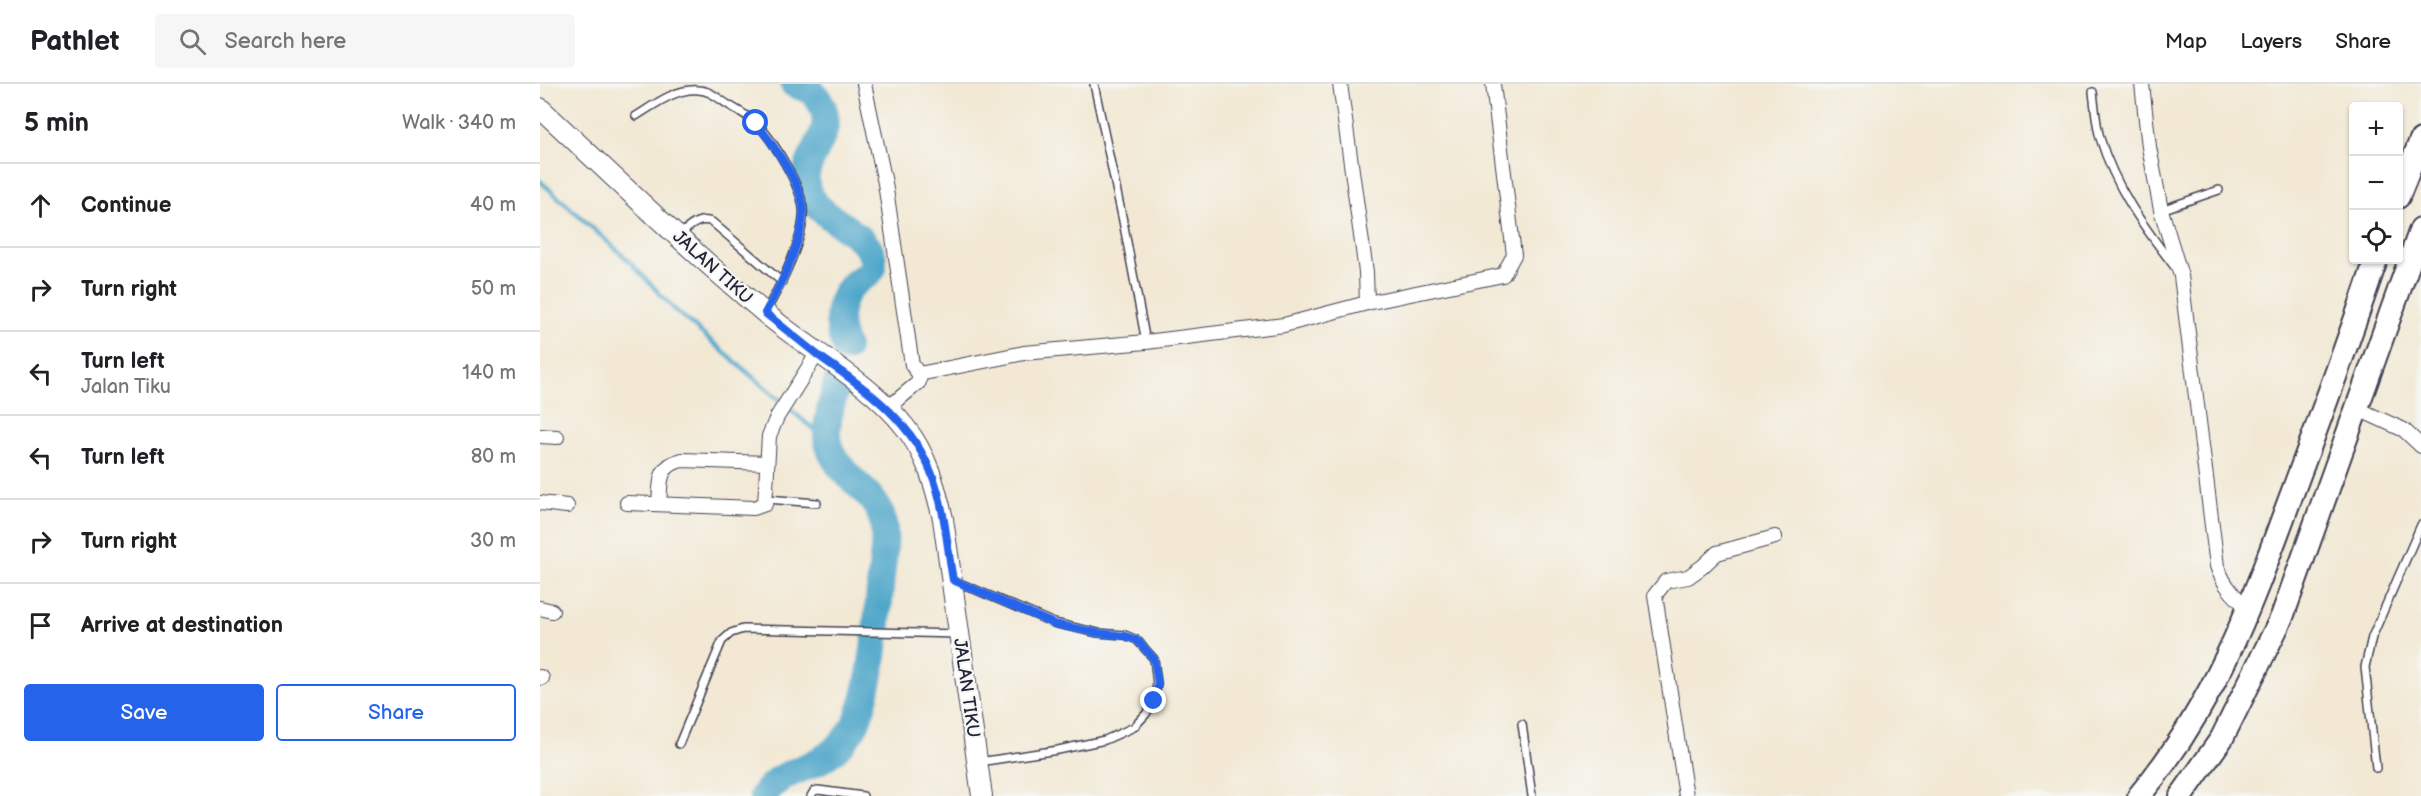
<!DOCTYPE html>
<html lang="en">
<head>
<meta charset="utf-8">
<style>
  :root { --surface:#fff; --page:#f6f6f6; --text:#202124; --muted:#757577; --line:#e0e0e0; --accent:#2563eb }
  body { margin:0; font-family:"Balsamiq Sans",sans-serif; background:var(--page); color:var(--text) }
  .controls { position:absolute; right:18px; top:18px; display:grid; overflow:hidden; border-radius:6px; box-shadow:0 2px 4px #0004 }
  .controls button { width:54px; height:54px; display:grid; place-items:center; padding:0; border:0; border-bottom:2px solid var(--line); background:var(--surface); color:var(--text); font:30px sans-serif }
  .stop { position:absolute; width:18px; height:18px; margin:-14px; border:4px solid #2563eb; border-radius:50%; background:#fff }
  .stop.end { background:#2563eb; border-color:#fff; box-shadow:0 2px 6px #0008 }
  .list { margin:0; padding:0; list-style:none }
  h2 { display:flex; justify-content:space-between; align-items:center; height:78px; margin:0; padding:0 24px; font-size:26px }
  h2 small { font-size:20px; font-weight:400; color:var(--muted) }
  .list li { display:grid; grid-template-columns:39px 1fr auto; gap:18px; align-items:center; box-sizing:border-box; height:84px; padding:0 24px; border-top:2px solid var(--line) }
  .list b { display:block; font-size:22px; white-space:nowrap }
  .list p { margin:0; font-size:20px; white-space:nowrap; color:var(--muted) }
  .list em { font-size:20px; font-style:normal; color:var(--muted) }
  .actions { display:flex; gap:12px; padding:18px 24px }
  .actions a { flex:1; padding:14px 0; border:2px solid var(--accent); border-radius:6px; text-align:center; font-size:21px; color:var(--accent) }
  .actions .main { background:var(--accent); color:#fff }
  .icon { flex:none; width:33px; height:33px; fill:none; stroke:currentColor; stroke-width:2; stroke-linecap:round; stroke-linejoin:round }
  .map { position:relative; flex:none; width:1881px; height:712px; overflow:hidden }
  header { display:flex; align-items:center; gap:36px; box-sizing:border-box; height:84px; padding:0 30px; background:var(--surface); border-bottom:2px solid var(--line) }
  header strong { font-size:28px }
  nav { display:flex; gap:33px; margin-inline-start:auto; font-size:21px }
  .search { width:420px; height:54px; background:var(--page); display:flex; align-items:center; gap:15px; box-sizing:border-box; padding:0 21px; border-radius:6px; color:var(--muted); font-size:22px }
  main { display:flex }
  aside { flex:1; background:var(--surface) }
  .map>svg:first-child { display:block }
</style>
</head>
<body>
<header>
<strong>Pathlet</strong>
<div class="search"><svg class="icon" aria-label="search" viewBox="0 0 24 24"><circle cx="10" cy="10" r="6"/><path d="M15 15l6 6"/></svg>Search here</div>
<nav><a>Map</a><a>Layers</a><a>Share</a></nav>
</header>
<main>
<aside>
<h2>5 min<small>Walk · 340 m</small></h2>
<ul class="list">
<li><svg class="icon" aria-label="ahead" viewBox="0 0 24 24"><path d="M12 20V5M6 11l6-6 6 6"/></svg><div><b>Continue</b></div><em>40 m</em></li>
<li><svg class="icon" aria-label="right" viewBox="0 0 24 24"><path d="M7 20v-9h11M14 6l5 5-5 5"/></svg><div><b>Turn right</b></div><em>50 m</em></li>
<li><svg class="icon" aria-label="left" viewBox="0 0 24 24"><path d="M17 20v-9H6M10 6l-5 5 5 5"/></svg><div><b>Turn left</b><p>Jalan Tiku</p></div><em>140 m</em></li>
<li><svg class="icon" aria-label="left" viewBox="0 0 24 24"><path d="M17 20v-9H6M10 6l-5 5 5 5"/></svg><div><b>Turn left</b></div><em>80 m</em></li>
<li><svg class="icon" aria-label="right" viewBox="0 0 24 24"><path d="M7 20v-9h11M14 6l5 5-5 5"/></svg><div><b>Turn right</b></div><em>30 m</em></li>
<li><svg class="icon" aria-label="arrive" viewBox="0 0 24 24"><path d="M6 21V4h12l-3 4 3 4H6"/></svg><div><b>Arrive at destination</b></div></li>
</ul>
<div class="actions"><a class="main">Save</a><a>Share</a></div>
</aside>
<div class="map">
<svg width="1881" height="712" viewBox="0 0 1881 712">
  <rect width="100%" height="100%" fill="#f6f6f2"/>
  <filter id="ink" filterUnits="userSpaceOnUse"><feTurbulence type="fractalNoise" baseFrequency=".0167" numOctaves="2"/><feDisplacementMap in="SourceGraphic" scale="12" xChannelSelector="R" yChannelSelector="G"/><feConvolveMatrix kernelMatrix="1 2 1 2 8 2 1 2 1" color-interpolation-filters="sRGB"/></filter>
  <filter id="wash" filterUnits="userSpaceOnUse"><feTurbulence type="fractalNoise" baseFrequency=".008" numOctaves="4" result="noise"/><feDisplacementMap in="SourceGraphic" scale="24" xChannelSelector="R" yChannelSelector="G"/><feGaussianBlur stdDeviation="1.35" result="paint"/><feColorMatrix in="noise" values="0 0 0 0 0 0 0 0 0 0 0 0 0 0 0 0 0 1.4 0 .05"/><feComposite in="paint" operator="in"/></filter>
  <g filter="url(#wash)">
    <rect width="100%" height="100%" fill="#f2e8d3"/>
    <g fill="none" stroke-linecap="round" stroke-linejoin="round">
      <!-- stream -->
      <polyline stroke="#4ca5c9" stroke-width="4.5" points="0,97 87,175 135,226 286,356"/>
      <!-- river -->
      <g stroke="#4ca5c9" stroke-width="28">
        <path d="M254,0C260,3 270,5 274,10C308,48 254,74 268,108C280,138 334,149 333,179C333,191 324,191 316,198C295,216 296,241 306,264"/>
        <path d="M223,712C237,690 259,688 280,676C294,669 311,651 317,637C334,593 337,539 341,493C343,474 347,452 342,434C338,420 328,410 318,401C277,363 284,349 297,299"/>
      </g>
    </g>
  </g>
  <g filter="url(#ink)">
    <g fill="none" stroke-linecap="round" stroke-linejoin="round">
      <!-- service casing -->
      <g stroke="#414052" stroke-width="10">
        <g id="service">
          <polyline points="554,0 583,137 606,258"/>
          <path d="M1553,8C1555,23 1556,40 1560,54C1575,103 1603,142 1634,182"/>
          <path d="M96,32C114,21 136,4 158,6C169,6 178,14 187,20C197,26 209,32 217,40C233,55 261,103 263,124C266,152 240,202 226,227"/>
          <polyline points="1621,126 1679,106"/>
          <path d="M140,150C151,142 158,133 172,138L242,198"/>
          <polyline points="227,415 277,419"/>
          <polyline points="415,497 514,539 558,549 585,551 597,556 614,575 617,600 614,617 606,630 594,643 565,656 518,666 439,678"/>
          <polyline points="982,640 992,712"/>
          <polyline points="139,660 182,557 191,549 203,545 419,550"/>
          <polyline points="1836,684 1825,583 1832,553 1881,441"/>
          <polyline points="271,712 274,707 278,706 323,712"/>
        </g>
      </g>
      <!-- minor casing -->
      <g stroke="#414052" stroke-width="16">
        <g id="minor">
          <polyline points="324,0 345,99 372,281 379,290 379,298 348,324"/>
          <polyline points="800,0 826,188 827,219"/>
          <path d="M1602,0L1609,63L1621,126L1641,192L1677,482C1684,502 1694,512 1709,525"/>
          <polyline points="379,290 484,269 606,258 744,241 827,219 963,191 974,171 953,0"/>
          <polyline points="1818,325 1864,346 1881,362"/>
          <polyline points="0,352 17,353"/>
          <polyline points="0,419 27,422"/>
          <polyline points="87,419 214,424 225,420 229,352 237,333 277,270"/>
          <path d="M119,420C121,399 117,382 142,376L227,379"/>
          <polyline points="0,524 12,527"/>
          <polyline points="0,593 2,594"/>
          <polyline points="1146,712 1115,511 1126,497 1148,493 1162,483 1177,469 1235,453"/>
        </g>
      </g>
      <!-- secondary casing -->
      <g stroke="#414052" stroke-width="22">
        <path id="secondary" d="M0,24C74,93 147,164 225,229C270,267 329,297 365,343C387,371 395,401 403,435L442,712"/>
      </g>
      <!-- trunk casing -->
      <g stroke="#414052" stroke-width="26">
        <g id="trunk">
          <polyline points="1858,113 1881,56"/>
          <path d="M1599,712C1673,623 1708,529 1747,423C1778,341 1808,258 1836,176"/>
          <polyline points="1641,712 1682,654 1742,533 1881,145"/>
        </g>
      </g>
      <!-- service -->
      <use href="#service" stroke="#fff" stroke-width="7"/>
      <!-- minor -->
      <use href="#minor" stroke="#fff" stroke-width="14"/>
      <!-- secondary -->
      <use href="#secondary" stroke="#fff" stroke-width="20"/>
      <!-- trunk -->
      <use href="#trunk" stroke="#fff" stroke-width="22"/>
    </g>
  </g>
  <g fill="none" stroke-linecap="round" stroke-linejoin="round" filter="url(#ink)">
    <!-- route -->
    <path stroke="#2563eb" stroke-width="8" d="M216,39C232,58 261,100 263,124C265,153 239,204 225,229C243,243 261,258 279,272C326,305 372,336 393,393C405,425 407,463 413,496L514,540L558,549L585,552L597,556L614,575L618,600L614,617"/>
  </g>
  <g text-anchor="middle" stroke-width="4.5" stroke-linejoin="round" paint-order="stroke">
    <!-- street labels -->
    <g font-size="18" fill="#22223b" stroke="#f6f6f2">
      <text transform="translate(173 183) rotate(42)" y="6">JALAN TIKU</text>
      <text transform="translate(427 604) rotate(82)" y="6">JALAN TIKU</text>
    </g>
  </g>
</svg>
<div class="controls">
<button>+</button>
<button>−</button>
<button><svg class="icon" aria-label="locate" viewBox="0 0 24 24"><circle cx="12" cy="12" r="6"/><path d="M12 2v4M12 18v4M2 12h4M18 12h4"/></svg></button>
</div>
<div class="stop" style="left:216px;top:39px"></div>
<div class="stop end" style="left:614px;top:617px"></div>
</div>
</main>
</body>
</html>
